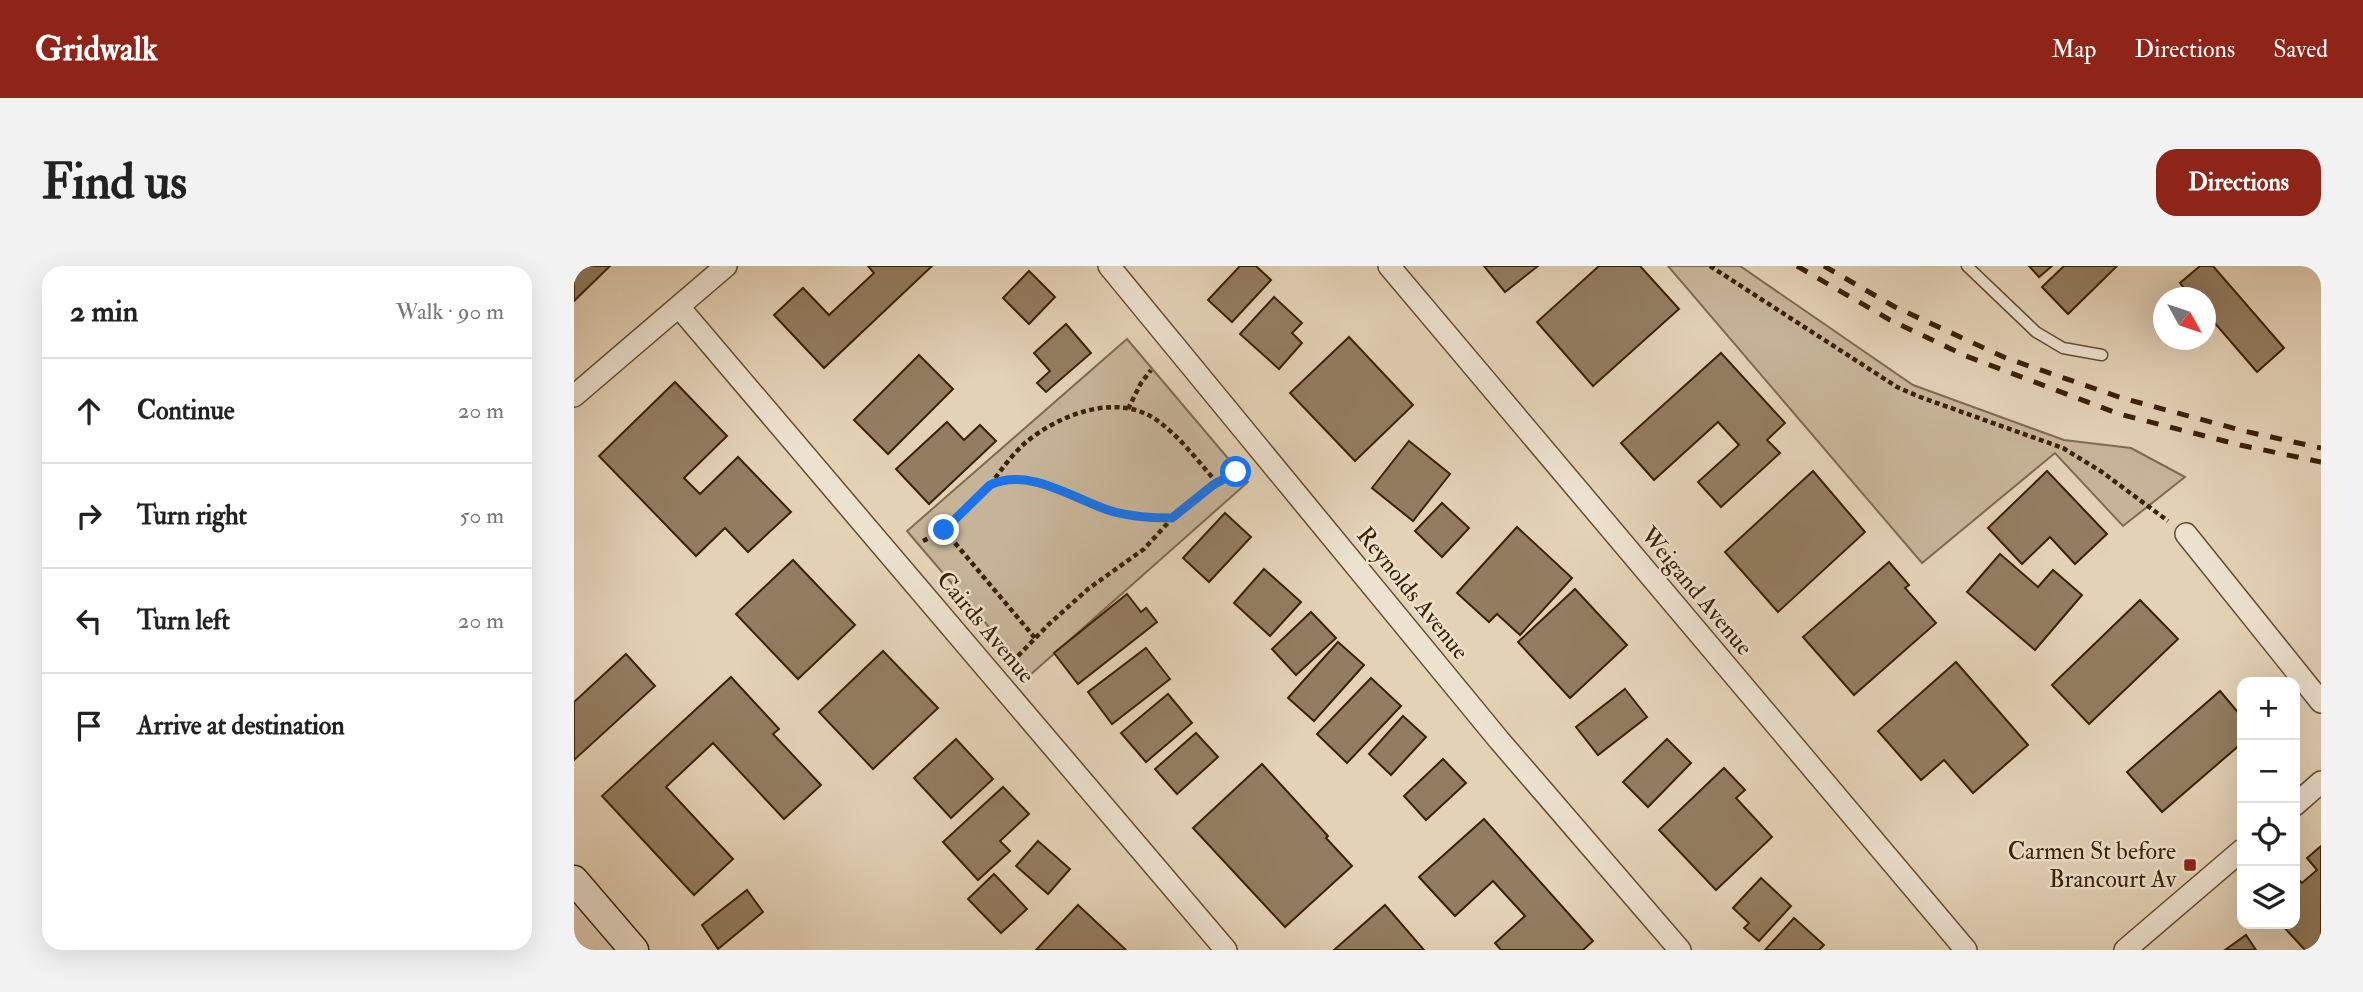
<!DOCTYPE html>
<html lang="en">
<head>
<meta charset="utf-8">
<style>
  :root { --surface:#fff; --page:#f2f2f2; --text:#222; --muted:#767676; --line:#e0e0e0; --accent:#8f2418 }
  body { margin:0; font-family:"IM FELL Double Pica",serif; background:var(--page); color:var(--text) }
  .controls { position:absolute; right:21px; bottom:21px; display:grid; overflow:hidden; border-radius:14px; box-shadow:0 7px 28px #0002 }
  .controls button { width:63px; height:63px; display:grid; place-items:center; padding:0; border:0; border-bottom:2px solid var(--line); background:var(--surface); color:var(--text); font:35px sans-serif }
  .compass { position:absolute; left:1579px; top:21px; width:63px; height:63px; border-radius:50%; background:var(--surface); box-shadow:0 7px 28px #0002; rotate:130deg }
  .stop { position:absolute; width:21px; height:21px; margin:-16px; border:5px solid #1a73e8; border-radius:50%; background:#fff }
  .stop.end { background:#1a73e8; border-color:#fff; box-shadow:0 2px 7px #0008 }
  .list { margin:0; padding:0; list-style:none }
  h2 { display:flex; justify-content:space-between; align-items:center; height:91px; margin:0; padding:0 28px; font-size:30px }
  h2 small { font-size:23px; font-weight:400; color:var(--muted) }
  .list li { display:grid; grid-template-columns:46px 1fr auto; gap:21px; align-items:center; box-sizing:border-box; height:105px; padding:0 28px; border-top:2px solid var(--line) }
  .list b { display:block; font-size:26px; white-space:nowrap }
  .list em { font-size:23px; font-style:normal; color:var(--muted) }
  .icon { flex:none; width:38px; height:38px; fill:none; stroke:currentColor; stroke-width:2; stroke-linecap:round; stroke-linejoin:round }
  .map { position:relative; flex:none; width:1747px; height:684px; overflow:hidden; border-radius:21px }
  header { display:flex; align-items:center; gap:42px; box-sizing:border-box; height:98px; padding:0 35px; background:var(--accent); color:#fff }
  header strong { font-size:33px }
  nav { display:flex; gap:38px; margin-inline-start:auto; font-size:24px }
  .intro { display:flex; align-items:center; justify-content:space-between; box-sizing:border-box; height:168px; padding:0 42px }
  h1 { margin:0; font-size:49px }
  .button { padding:18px 32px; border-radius:21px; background:var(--accent); color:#fff; font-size:24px; font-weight:700 }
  main { display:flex; gap:42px; padding:0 42px }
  aside { flex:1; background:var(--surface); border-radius:21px; box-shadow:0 7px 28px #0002 }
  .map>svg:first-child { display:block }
</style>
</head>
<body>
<header>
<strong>Gridwalk</strong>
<nav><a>Map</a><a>Directions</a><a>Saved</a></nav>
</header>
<div class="intro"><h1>Find us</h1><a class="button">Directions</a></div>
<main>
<aside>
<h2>2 min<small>Walk · 90 m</small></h2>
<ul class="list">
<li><svg class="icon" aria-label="ahead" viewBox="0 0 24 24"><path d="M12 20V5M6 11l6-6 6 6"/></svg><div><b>Continue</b></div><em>20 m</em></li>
<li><svg class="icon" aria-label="right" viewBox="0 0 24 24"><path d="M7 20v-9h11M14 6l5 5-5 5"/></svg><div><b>Turn right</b></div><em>50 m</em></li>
<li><svg class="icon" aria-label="left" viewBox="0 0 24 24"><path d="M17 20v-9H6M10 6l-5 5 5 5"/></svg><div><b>Turn left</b></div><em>20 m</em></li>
<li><svg class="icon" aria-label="arrive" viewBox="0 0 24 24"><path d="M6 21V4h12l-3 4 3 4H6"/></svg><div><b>Arrive at destination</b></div></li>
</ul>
</aside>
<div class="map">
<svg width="1747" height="684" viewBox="0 0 1747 684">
  <rect width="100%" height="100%" fill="#e4d2b7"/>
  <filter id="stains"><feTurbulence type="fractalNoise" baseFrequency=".00286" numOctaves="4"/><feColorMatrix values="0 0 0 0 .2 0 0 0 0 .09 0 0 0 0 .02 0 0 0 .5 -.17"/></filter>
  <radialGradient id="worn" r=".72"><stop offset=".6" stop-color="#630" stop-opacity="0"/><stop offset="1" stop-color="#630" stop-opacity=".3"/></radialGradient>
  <!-- green -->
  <g fill="#c7b498" stroke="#826a4d" stroke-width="2">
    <polygon points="1094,0 1166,0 1339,119 1490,174 1557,182 1611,211 1549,260 1481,187 1348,297"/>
    <polygon points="553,73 674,216 456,409 333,265"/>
  </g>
  <!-- building -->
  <g fill="#937d60" stroke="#3c2102" stroke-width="2">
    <polygon points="0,0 36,0 0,35"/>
    <polygon points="294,0 358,0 250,102 200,49 229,22 255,49 300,7"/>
    <polygon points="666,0 682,0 697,14 658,56 634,34"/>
    <polygon points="910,0 964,0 931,26"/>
    <polygon points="1025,0 1066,0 1105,43 1019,120 963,56"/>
    <polygon points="1455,0 1478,0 1465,11"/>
    <polygon points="1490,0 1543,0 1494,48 1468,21"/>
    <polygon points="1626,0 1639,0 1710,82 1683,106 1632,47 1632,32 1618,32 1606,17"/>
    <polygon points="455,5 481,31 455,58 429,32"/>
    <polygon points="700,31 728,57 718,67 728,77 705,103 666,68"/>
    <polygon points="492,58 517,87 472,126 463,117 476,105 460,87"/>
    <polygon points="775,71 839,139 781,195 716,127"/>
    <polygon points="1147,87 1211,157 1193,174 1206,187 1147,241 1124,216 1165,179 1144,156 1080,214 1047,177"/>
    <polygon points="345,89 379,123 314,188 280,154"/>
    <polygon points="101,116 153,170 110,212 126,228 164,191 217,246 174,286 151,262 122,290 25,190"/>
    <polygon points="373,156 390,174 406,159 422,175 355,238 322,203"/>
    <polygon points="835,175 876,208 839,255 798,222"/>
    <polygon points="1239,205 1291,266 1204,346 1151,286"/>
    <polygon points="1473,205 1533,268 1501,298 1476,271 1448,298 1414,262"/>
    <polygon points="868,237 895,262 868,291 841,265"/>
    <polygon points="651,247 677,271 635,316 609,292"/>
    <polygon points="943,261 998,312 946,369 923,348 915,356 883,327"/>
    <polygon points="1426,288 1464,321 1479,304 1508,329 1461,384 1393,326"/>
    <polygon points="219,294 281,359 224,413 162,348"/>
    <polygon points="1315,296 1335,319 1331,322 1362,357 1280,429 1229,371"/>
    <polygon points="690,303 727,336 696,370 660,337"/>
    <polygon points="1001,323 1053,379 996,432 944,376"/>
    <polygon points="553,328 567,346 572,342 583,356 504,418 480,387"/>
    <polygon points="1566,334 1604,373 1515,458 1478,419"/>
    <polygon points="737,346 762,372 722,409 698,383"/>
    <polygon points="764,376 790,399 740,455 714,432"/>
    <polygon points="572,382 596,413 538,458 514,426"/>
    <polygon points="309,385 364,442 299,503 245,446"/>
    <polygon points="52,388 81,420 0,494 0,436"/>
    <polygon points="1382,396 1454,479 1399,527 1370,494 1347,514 1304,465"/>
    <polygon points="157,411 205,463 199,468 247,519 210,553 139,477 92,521 159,593 120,629 28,530"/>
    <polygon points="797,412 827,440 773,497 743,468"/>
    <polygon points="1051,423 1073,451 1024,489 1002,461"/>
    <polygon points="1646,425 1668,451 1668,477 1588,546 1553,506"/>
    <polygon points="594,428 618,457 572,496 547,467"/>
    <polygon points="829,450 852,471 817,509 795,488"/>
    <polygon points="622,467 644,491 603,528 581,503"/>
    <polygon points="382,473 419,513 377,552 340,512"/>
    <polygon points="1093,473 1117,497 1074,541 1049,516"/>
    <polygon points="869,493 892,517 852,554 830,530"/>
    <polygon points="688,498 754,570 752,572 778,600 711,661 619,562"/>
    <polygon points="1150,502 1171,524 1162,532 1198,571 1142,624 1085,564"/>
    <polygon points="429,521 455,548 426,575 436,585 404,614 369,576"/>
    <polygon points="910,553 1019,675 1009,684 927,684 921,677 951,650 919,615 881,650 845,611"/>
    <polygon points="464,575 496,603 474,628 442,600"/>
    <polygon points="1747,580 1747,684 1731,684 1707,658 1721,658 1721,610 1728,617 1743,604 1733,592"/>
    <polygon points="420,608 453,643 427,667 394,633"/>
    <polygon points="1187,612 1217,640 1185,675 1170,662 1175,657 1159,642"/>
    <polygon points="173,624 189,646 144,683 128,659"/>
    <polygon points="504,639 552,684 462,684"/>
    <polygon points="811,639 850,684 760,684"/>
    <polygon points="1220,652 1250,679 1245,684 1191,684"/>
    <polygon points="1672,669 1682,684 1651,684"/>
  </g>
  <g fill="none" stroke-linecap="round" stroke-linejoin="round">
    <!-- service casing -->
    <g stroke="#664d2f" stroke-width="13">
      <polyline id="service" points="1393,0 1462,66 1489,82 1528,89"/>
    </g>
    <!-- minor casing -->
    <g stroke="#664d2f" stroke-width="24">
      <g id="minor">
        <polyline points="535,0 925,474 1106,684"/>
        <polyline points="815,0 1392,684"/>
        <polyline points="105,41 652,684"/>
        <polyline points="0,130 152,0"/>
        <polyline points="1612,268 1747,436"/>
        <polyline points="1721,539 1747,516"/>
        <polyline points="1551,684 1668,584"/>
      </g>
    </g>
    <!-- secondary casing -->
    <g stroke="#3c2102" stroke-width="31">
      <polyline id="secondary" points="0,614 60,684"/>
    </g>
    <!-- path -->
    <g stroke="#3c2102" stroke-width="4.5" stroke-dasharray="5 3.5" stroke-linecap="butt">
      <polyline points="1136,0 1323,121 1346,131 1489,182 1528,206 1594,255"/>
      <polyline points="554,143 567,117 577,104"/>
      <path d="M416,219C427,204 437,190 450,178C483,149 544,125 584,155C606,171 625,196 643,217"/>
      <polyline points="370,264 461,372"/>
      <path d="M349,275L366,266L382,253L416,219C456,200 500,233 537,245C557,251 576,252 597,252"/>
      <polyline points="444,390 474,359 514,323 570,283 603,247 639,219 662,206"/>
    </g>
    <!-- service -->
    <use href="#service" stroke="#ede2d0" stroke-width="10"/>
    <!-- minor -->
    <use href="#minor" stroke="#ede2d0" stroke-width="21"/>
    <!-- secondary -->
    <use href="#secondary" stroke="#ede2d0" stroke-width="28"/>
    <!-- rail -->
    <g stroke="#3c2102" stroke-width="5" stroke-dasharray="12 12" stroke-linecap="butt">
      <polyline points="1223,0 1316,54 1392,90 1545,148 1666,179 1747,196"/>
      <polyline points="1250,0 1321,41 1432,92 1548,132 1670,165 1747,182"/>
    </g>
  </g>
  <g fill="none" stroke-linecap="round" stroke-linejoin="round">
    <!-- route -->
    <path stroke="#1a73e8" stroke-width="9" d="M370,264L416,219C455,201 498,232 534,244C555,251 576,252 598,252L639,219L662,206"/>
  </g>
  <!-- markers -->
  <rect fill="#8f2418" stroke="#ede2d0" stroke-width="2.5" x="1609" y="592" width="14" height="14" rx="3.5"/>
  <g text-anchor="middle" stroke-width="5" stroke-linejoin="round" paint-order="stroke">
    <!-- street labels -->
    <g font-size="24" fill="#3c2102" stroke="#ede2d0">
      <text transform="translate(1123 325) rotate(50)" y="8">Weigand Avenue</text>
      <text transform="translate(839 327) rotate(51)" y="8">Reynolds Avenue</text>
      <text transform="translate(412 361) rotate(50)" y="8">Cairds Avenue</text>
    </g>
    <!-- poi labels -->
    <g font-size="24" fill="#3c2102" stroke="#ede2d0" text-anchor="end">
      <text x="1602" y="593">Carmen St before<tspan x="1602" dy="28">Brancourt Av</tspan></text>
    </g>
  </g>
  <rect width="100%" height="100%" filter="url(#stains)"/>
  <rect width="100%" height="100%" fill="url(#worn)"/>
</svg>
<div class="controls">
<button>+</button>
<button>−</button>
<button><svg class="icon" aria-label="locate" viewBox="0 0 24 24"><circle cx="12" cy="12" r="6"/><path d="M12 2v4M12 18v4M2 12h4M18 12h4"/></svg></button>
<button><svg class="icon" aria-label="layers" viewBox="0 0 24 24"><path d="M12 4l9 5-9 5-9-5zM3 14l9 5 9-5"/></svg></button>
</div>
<svg class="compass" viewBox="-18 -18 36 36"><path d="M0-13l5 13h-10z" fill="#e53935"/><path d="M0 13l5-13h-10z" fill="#767676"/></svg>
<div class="stop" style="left:662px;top:206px"></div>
<div class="stop end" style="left:370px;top:264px"></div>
</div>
</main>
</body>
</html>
